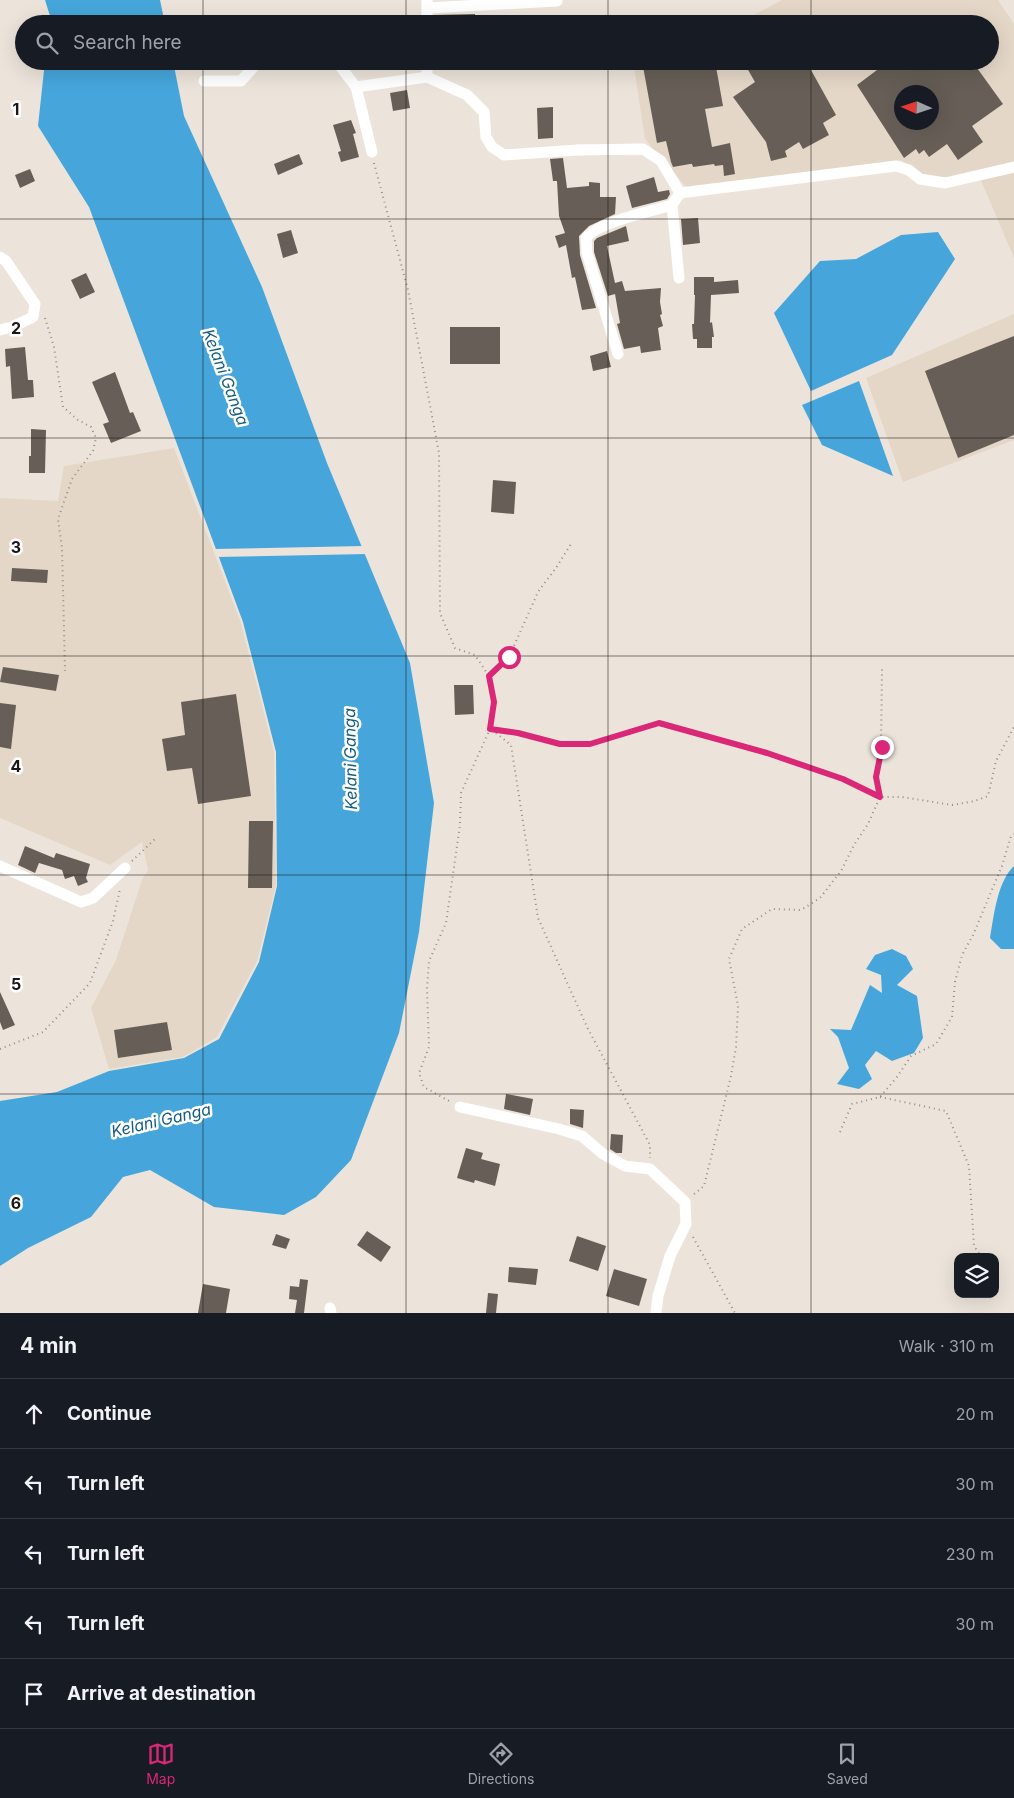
<!DOCTYPE html>
<html lang="en">
<head>
<meta charset="utf-8">
<style>
  :root { --surface:#171b24; --page:#20242c; --text:#f1f3f6; --muted:#9ea1a6; --line:#363941; --accent:#db2777 }
  body { margin:0; font-family:Inter,sans-serif; background:var(--page); color:var(--text) }
  .controls { position:absolute; right:15px; bottom:15px; display:grid; overflow:hidden; border-radius:10px; box-shadow:0 5px 20px #0002 }
  .controls button { width:45px; height:45px; display:grid; place-items:center; padding:0; border:0; border-bottom:1px solid var(--line); background:var(--surface); color:var(--text); font:25px sans-serif }
  .compass { position:absolute; left:894px; top:85px; width:45px; height:45px; border-radius:50%; background:var(--surface); box-shadow:0 5px 20px #0002; rotate:273deg }
  .stop { position:absolute; width:15px; height:15px; margin:-11px; border:4px solid #db2777; border-radius:50%; background:#fff }
  .stop.end { background:#db2777; border-color:#fff; box-shadow:0 1px 5px #0008 }
  .list { margin:0; padding:0; list-style:none }
  h2 { display:flex; justify-content:space-between; align-items:center; height:65px; margin:0; padding:0 20px; font-size:21px }
  h2 small { font-size:16px; font-weight:400; color:var(--muted) }
  .list li { display:grid; grid-template-columns:32px 1fr auto; gap:15px; align-items:center; box-sizing:border-box; height:70px; padding:0 20px; border-top:1px solid var(--line) }
  .list b { display:block; font-size:19px; white-space:nowrap }
  .list em { font-size:16px; font-style:normal; color:var(--muted) }
  .icon { flex:none; width:28px; height:28px; fill:none; stroke:currentColor; stroke-width:2; stroke-linecap:round; stroke-linejoin:round }
  .map { position:relative; flex:none; width:1014px; height:1313px; overflow:hidden }
  .search { position:absolute; background:var(--surface); box-shadow:0 5px 20px #0002; left:15px; right:15px; top:15px; height:55px; display:flex; align-items:center; gap:12px; box-sizing:border-box; padding:0 18px; border-radius:28px; color:var(--muted); font-size:19px }
  .sheet { height:415px; background:var(--surface) }
  nav { display:flex; justify-content:space-around; align-items:center; box-sizing:border-box; height:70px; border-top:1px solid var(--line); background:var(--surface); font-size:14px; color:var(--muted) }
  nav a { display:grid; justify-items:center; gap:2px }
  nav .on { color:var(--accent) }
  .map>svg:first-child { display:block }
</style>
</head>
<body>
<div class="map">
<svg width="1014" height="1313" viewBox="0 0 1014 1313">
  <rect width="100%" height="100%" fill="#ece4da"/>
  <!-- built -->
  <g fill="#e4d7c7" fill-rule="evenodd">
    <path d="M782,0H998L1014,24V163L946,178L922,174L901,160L688,189L645,139L633,61H990V24H737ZM902,92H932V122H902Z"/>
    <polygon points="695,16 712,24 628,24 628,21"/>
    <polygon points="1014,169 1014,258 980,178"/>
    <polygon points="1014,314 1014,440 903,482 866,378"/>
    <polygon points="174,448 241,623 274,752 276,886 257,961 217,1037 183,1057 109,1069 91,1008 116,960 142,880 148,870 142,842 110,865 0,818 0,498 58,501 64,466"/>
  </g>
  <!-- water -->
  <g fill="#46a6db">
    <polygon points="45,0 160,0 165,24 49,24 50,16"/>
    <polygon points="45,61 173,61 184,116 262,287 327,463 410,663 434,803 419,932 399,1033 351,1160 316,1197 284,1215 214,1207 150,1170 123,1177 91,1217 28,1248 0,1266 0,1101 57,1092 109,1071 184,1058 219,1039 259,962 277,886 276,752 243,622 89,207 38,126"/>
    <polygon points="938,232 955,259 892,355 811,391 774,313 820,261 856,259 901,235"/>
    <polygon points="859,381 893,476 822,445 802,405"/>
    <path d="M1014,866V949H1001L990,938C994,916 997,882 1014,866Z"/>
    <polygon points="892,949 906,956 913,969 897,985 917,996 923,1038 914,1053 892,1061 876,1051 865,1065 872,1079 859,1089 837,1084 849,1068 838,1037 830,1029 851,1030 870,985 882,993 881,975 866,969 875,955"/>
  </g>
  <!-- pier -->
  <polygon fill="#ece4da" points="364,546 367,554 216,557 213,549"/>
  <!-- building -->
  <g fill="#675f57" fill-rule="evenodd">
    <polygon points="475,14 475,24 434,24 434,15"/>
    <polygon points="642,61 715,61 723,106 705,109 712,147 730,143 735,174 724,176 723,165 715,166 714,164 693,167 692,164 690,164 673,167 671,162 666,141 657,143"/>
    <polygon points="743,61 806,61 836,115 823,123 829,135 803,149 799,142 785,151 787,157 771,161 766,142 733,97 755,82"/>
    <path d="M889,61H972L1003,104L972,126L983,142L958,160L947,144L929,157L924,150L919,154L916,149L904,158L857,85ZM902,92H932V122H902Z"/>
    <polygon points="407,90 410,108 393,111 390,93"/>
    <polygon points="553,107 553,138 538,139 537,108"/>
    <polygon points="351,120 356,133 353,134 359,157 341,162 338,152 341,151 333,125"/>
    <polygon points="299,154 303,164 278,175 274,164"/>
    <polygon points="563,158 567,188 589,186 589,182 600,183 600,197 616,197 615,214 589,226 579,236 580,255 596,308 582,310 575,277 572,278 566,245 559,248 555,236 565,233 559,216 557,181 553,181 550,159"/>
    <polygon points="30,169 35,181 20,188 15,175"/>
    <polygon points="654,177 658,192 669,190 670,194 667,199 632,208 626,186"/>
    <polygon points="698,218 700,243 683,245 681,219"/>
    <polygon points="626,226 629,241 607,246 615,283 622,281 625,291 661,288 660,302 662,314 660,315 663,326 658,328 661,350 641,353 640,346 624,349 617,324 620,323 615,294 608,296 594,252 594,241 597,238"/>
    <polygon points="291,230 298,253 283,258 277,234"/>
    <polygon points="86,273 95,292 80,299 71,280"/>
    <polygon points="694,277 714,277 714,282 738,280 739,293 711,295 710,323 712,322 714,337 712,337 712,348 697,348 697,339 693,339 692,324 694,324 695,295 694,295"/>
    <rect x="450" y="327" width="50" height="37"/>
    <polygon points="1014,336 1014,435 958,458 925,371"/>
    <polygon points="25,347 28,380 33,380 34,397 12,399 10,366 6,367 5,349"/>
    <polygon points="607,351 611,367 593,371 590,356"/>
    <polygon points="115,372 130,413 133,412 141,431 111,443 103,424 109,422 92,382"/>
    <polygon points="31,429 46,430 45,473 29,473 29,456 31,456"/>
    <polygon points="493,480 516,482 514,514 491,512"/>
    <polygon points="12,568 48,570 47,583 11,581"/>
    <polygon points="3,667 59,675 56,691 0,682"/>
    <polygon points="454,685 473,685 474,714 455,715"/>
    <polygon points="236,694 251,796 198,804 192,768 167,771 162,739 185,735 181,702"/>
    <polygon points="0,703 16,705 11,749 0,747"/>
    <polygon points="249,821 273,821 272,888 248,888"/>
    <polygon points="25,846 54,858 56,853 90,864 86,878 88,882 78,886 74,876 65,879 62,870 39,863 35,873 18,865"/>
    <polygon points="0,992 15,1025 3,1030 0,1022"/>
    <polygon points="167,1022 172,1050 118,1058 114,1030"/>
    <polygon points="506,1094 533,1099 530,1115 504,1109"/>
    <polygon points="570,1109 584,1110 583,1128 570,1124"/>
    <polygon points="611,1134 623,1135 622,1153 616,1153 610,1149"/>
    <polygon points="466,1148 483,1153 481,1159 500,1164 495,1186 475,1180 474,1183 457,1178"/>
    <polygon points="367,1231 391,1247 381,1262 357,1245"/>
    <polygon points="276,1234 290,1239 286,1249 272,1245"/>
    <polygon points="577,1236 606,1246 598,1271 569,1261"/>
    <polygon points="509,1267 538,1269 536,1285 508,1282"/>
    <polygon points="614,1269 647,1279 639,1306 606,1296"/>
    <polygon points="300,1279 308,1280 304,1313 295,1313 297,1300 289,1299 290,1286 299,1287"/>
    <polygon points="203,1284 230,1289 226,1313 198,1313"/>
    <polygon points="488,1293 498,1294 496,1313 486,1313"/>
  </g>
  <g fill="none" stroke-linecap="round" stroke-linejoin="round">
    <!-- path -->
    <g stroke="#948e87" stroke-width="2" stroke-dasharray="1 4" stroke-linecap="butt">
      <polyline points="374,163 408,290 439,453 440,613 455,648 475,655 489,676 494,702 490,729 461,793 460,825 446,923 429,961 427,989 429,1047 419,1073 424,1087 449,1101"/>
      <polyline points="45,318 54,347 63,407 78,420 91,427 96,438 93,451 72,479 58,519 62,548 65,671"/>
      <polyline points="489,676 509,657 538,592 556,568 571,544"/>
      <polyline points="490,729 518,733 560,744 590,744 659,723 767,753 843,779 880,797 902,797 952,805 975,801 988,796 996,761 1014,727"/>
      <polyline points="492,730 511,745 538,918 587,1027 650,1145 650,1158"/>
      <polyline points="132,861 156,838"/>
      <polyline points="0,1049 43,1032 90,983 113,921 120,889"/>
      <polyline points="880,1097 946,1111 969,1166 974,1246 979,1253"/>
      <polyline points="840,1132 852,1104 880,1097 897,1077 911,1056 936,1044 952,1017 955,982 962,955 973,935 1002,866 1011,836 1014,834"/>
      <polyline points="694,1194 704,1186 731,1076 736,1047 738,1006 729,959 742,929 772,909 801,910 820,898 841,871 854,845 868,824 880,797 876,777 881,747 882,669"/>
      <polyline points="693,1237 735,1313"/>
    </g>
    <!-- minor -->
    <g stroke="#fff" stroke-width="11">
      <polyline points="427,8 557,1"/>
      <polyline points="427,24 427,0"/>
      <polyline points="336,61 356,87 372,152"/>
      <polyline points="427,77 467,95 484,112 486,137 492,147 504,155 577,150 643,149 661,161 680,193"/>
      <polyline points="204,81 241,81 258,62 264,61"/>
      <polyline points="356,87 427,77 427,61"/>
      <polyline points="0,257 6,261 35,304 33,317 12,327 0,330"/>
      <polyline points="679,278 672,205 680,193 896,166 909,170 920,179 945,183 1014,167"/>
      <path d="M618,354L587,253L586,238C598,222 652,211 672,205"/>
      <polyline points="0,866 81,902 93,898 125,868"/>
      <polyline points="460,1107 559,1129 582,1136 603,1154 625,1166 650,1169 685,1202 686,1224 670,1256 658,1296 656,1313"/>
      <polyline points="330,1308 331,1313"/>
    </g>
  </g>
  <g fill="none" stroke-linecap="round" stroke-linejoin="round">
    <!-- route -->
    <polyline stroke="#db2777" stroke-width="6" points="509,657 489,676 494,702 490,729 518,733 560,744 590,744 659,723 767,753 843,779 880,797 876,777 882,747"/>
  </g>
  <!-- grid -->
  <path fill="none" stroke="#1a1714" stroke-width="1" stroke-opacity="0.55" d="M203,0V24M406,0V24M608,0V24M811,0V24M203,61V1313M406,61V1313M608,61V1313M811,61V1313M0,219H1014M0,438H1014M0,656H1014M0,875H1014M0,1094H1014"/>
  <g text-anchor="middle" stroke-width="5" stroke-linejoin="round" paint-order="stroke">
    <!-- water labels -->
    <g font-size="16" font-style="italic" fill="#135c80" stroke="#fff">
      <text transform="translate(226 377) rotate(69)" y="6">Kelani Ganga</text>
      <text transform="translate(350 759) rotate(-91)" y="6">Kelani Ganga</text>
      <text transform="translate(161 1120) rotate(-13)" y="6">Kelani Ganga</text>
    </g>
  </g>
  <g font-size="16" text-anchor="middle" font-weight="bold" fill="#1a1714" stroke="#fff" stroke-width="5" stroke-linejoin="round" paint-order="stroke">
    <text x="16" y="115">1</text>
    <text x="16" y="334">2</text>
    <text x="16" y="553">3</text>
    <text x="16" y="772">4</text>
    <text x="16" y="990">5</text>
    <text x="16" y="1209">6</text>
  </g>
</svg>
<div class="controls">
<button><svg class="icon" aria-label="layers" viewBox="0 0 24 24"><path d="M12 4l9 5-9 5-9-5zM3 14l9 5 9-5"/></svg></button>
</div>
<svg class="compass" viewBox="-18 -18 36 36"><path d="M0-13l5 13h-10z" fill="#e53935"/><path d="M0 13l5-13h-10z" fill="#9ea1a6"/></svg>
<div class="stop" style="left:509px;top:657px"></div>
<div class="stop end" style="left:882px;top:747px"></div>
<div class="search"><svg class="icon" aria-label="search" viewBox="0 0 24 24"><circle cx="10" cy="10" r="6"/><path d="M15 15l6 6"/></svg>Search here</div>
</div>
<section class="sheet">
<h2>4 min<small>Walk · 310 m</small></h2>
<ul class="list">
<li><svg class="icon" aria-label="ahead" viewBox="0 0 24 24"><path d="M12 20V5M6 11l6-6 6 6"/></svg><div><b>Continue</b></div><em>20 m</em></li>
<li><svg class="icon" aria-label="left" viewBox="0 0 24 24"><path d="M17 20v-9H6M10 6l-5 5 5 5"/></svg><div><b>Turn left</b></div><em>30 m</em></li>
<li><svg class="icon" aria-label="left" viewBox="0 0 24 24"><path d="M17 20v-9H6M10 6l-5 5 5 5"/></svg><div><b>Turn left</b></div><em>230 m</em></li>
<li><svg class="icon" aria-label="left" viewBox="0 0 24 24"><path d="M17 20v-9H6M10 6l-5 5 5 5"/></svg><div><b>Turn left</b></div><em>30 m</em></li>
<li><svg class="icon" aria-label="arrive" viewBox="0 0 24 24"><path d="M6 21V4h12l-3 4 3 4H6"/></svg><div><b>Arrive at destination</b></div></li>
</ul>
</section>
<nav>
<a class="on"><svg class="icon" aria-label="map" viewBox="0 0 24 24"><path d="M3 6l6-2 6 2 6-2v14l-6 2-6-2-6 2zM9 4v14M15 6v14"/></svg>Map</a>
<a><svg class="icon" aria-label="directions" viewBox="0 0 24 24"><path d="M12 3l9 9-9 9-9-9zM9 14v-3h6M13 9l2 2-2 2"/></svg>Directions</a>
<a><svg class="icon" aria-label="saved" viewBox="0 0 24 24"><path d="M7 4h10v16l-5-4-5 4z"/></svg>Saved</a>
</nav>
</body>
</html>
